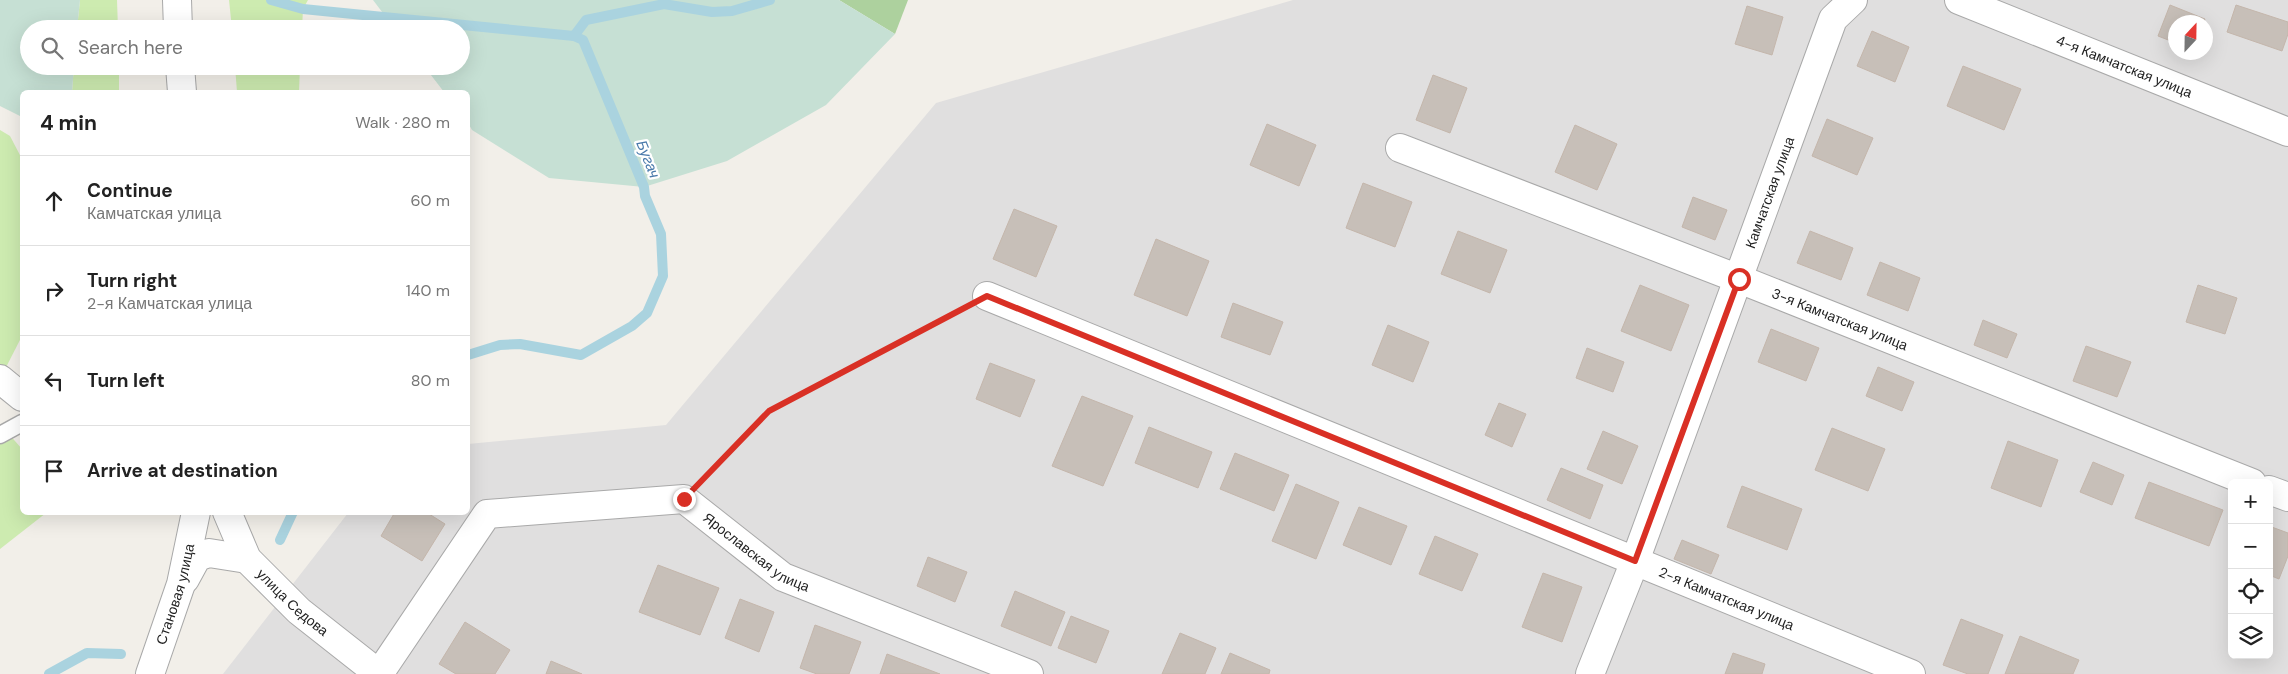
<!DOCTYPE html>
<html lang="en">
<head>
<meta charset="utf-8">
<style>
  :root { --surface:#fff; --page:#f2f2f2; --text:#222; --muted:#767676; --line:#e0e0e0 }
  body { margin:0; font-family:"DM Sans",sans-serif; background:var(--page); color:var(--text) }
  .controls { position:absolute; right:15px; bottom:15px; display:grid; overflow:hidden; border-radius:8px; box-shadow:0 5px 20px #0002 }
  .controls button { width:45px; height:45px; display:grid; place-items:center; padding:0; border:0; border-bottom:1px solid var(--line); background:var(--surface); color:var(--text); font:25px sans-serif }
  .compass { position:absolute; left:2168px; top:15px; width:45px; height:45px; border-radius:50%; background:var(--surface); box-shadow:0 5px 20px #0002; rotate:22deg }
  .stop { position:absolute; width:15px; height:15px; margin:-11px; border:4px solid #d93025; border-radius:50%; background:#fff }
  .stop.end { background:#d93025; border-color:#fff; box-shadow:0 1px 5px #0008 }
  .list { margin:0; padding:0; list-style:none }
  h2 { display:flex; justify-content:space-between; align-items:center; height:65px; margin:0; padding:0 20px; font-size:21px }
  h2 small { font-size:16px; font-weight:400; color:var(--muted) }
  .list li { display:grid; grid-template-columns:32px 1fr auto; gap:15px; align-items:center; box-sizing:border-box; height:90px; padding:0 20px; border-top:1px solid var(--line) }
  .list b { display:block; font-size:19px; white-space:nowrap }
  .list p { margin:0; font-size:16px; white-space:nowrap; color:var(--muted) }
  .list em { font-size:16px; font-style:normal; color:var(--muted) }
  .icon { flex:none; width:28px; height:28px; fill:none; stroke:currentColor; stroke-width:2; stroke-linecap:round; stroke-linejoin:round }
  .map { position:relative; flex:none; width:2288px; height:674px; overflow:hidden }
  .search { position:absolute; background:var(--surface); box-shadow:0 5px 20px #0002; left:20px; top:20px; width:450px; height:55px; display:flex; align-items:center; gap:12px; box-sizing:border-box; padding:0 18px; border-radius:28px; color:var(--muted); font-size:19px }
  .panel { position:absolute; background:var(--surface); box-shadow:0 5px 20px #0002; left:20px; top:90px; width:450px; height:425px; border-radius:8px }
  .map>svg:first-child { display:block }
</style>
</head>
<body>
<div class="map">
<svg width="2288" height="674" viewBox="0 0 2288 674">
  <rect width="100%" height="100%" fill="#f2efe9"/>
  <!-- residential -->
  <path fill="#e0dfdf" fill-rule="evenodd" d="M1293,0H2288V674H223L348,513L468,512V444L666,425L936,103ZM2176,22H2206V52H2176ZM2232,483H2269V655H2232Z"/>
  <!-- grass -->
  <g fill="#cdebb0">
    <polygon points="80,0 117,0 118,29 77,29"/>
    <polygon points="229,0 308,0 303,9 302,29 232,29"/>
    <polygon points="74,66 119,66 119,92 72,92"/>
    <polygon points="235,66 300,66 299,92 237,92"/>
    <polygon points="0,130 10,136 22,159 22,336 0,379"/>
    <polygon points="0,424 22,449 22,512 46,513 0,549"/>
  </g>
  <!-- forest -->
  <polygon fill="#add19e" points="839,0 908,0 895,34"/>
  <!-- wetland -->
  <g fill="#c6e0d4">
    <polygon points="0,0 80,0 77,29 29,29 29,66 74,66 72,92 22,92 22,117 0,106"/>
    <polygon points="373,0 839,0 895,34 826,105 727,161 644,187 549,178 472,130 468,123 468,92 444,92 424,66 461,66 461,29 395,29"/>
  </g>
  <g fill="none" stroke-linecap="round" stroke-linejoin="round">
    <!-- stream -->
    <g stroke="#aad3df" stroke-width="10">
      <polyline points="271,0 303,9 574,36"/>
      <polyline points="468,355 500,345 520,344 581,355 632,326 647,313 663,276 661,234 645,196 644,187 583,40 574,36 586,20 664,4 712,12 732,11 770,0"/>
      <polyline points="280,540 293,512"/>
      <polyline points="49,674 87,653 121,654"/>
    </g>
  </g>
  <!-- building -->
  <g fill="#c7bfb8" stroke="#c4b6ab">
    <polygon points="2170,5 2205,19 2204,22 2176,22 2176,43 2158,36"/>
    <polygon points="2236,5 2288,22 2288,34 2282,51 2227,32"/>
    <polygon points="1747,6 1783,17 1772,55 1735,44"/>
    <polygon points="1872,31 1909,47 1895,82 1857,66"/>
    <polygon points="1963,66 2021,89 2004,130 1947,106"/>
    <polygon points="1433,75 1467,88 1450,133 1416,120"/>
    <polygon points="1827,119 1873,138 1857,175 1812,156"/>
    <polygon points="1267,124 1316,145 1299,186 1250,165"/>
    <polygon points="1575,125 1617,144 1597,190 1555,172"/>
    <polygon points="1363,183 1412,202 1395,247 1346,228"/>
    <polygon points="1693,197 1727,210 1715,240 1682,227"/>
    <polygon points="1014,209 1057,226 1036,277 993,259"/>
    <polygon points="1458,231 1507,250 1490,293 1441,274"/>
    <polygon points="1810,231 1853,248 1841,280 1797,263"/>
    <polygon points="1156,239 1209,261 1187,316 1134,295"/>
    <polygon points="1880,262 1920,278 1908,311 1867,295"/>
    <polygon points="1640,285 1689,305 1671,351 1621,331"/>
    <polygon points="2198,285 2237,298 2225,334 2186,322"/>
    <polygon points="1233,303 1283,322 1270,355 1221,337"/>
    <polygon points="1983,320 2017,334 2007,358 1974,345"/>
    <polygon points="1388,325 1429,342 1413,382 1372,365"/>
    <polygon points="1771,329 1819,348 1806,381 1758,362"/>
    <polygon points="2086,346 2131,362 2117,397 2073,381"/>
    <polygon points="1587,348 1624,362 1613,392 1576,378"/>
    <polygon points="990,363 1035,380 1020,417 976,399"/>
    <polygon points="1878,367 1914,382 1902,411 1866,396"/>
    <polygon points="1082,396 1133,416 1103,486 1052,466"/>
    <polygon points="1499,403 1526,414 1512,447 1485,435"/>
    <polygon points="1149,427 1212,452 1198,488 1135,463"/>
    <polygon points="1832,428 1885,449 1868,491 1815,470"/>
    <polygon points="1603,431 1638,446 1622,484 1587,469"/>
    <polygon points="2008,441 2058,460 2041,507 1991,488"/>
    <polygon points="1235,453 1289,475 1274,511 1220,489"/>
    <polygon points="2093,462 2124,475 2112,505 2080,492"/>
    <polygon points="1561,468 1603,485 1590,519 1547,500"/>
    <polygon points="2149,482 2223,510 2209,546 2135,518"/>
    <polygon points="1296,484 1339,502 1316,559 1272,541"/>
    <polygon points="1742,486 1802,509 1787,550 1727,527"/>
    <polygon points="1359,507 1407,526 1391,565 1343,545"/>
    <polygon points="395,512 426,512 445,524 422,561 381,536"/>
    <polygon points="2269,526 2288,533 2288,556 2279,579 2269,575"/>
    <polygon points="1435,536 1478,554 1462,591 1419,574"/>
    <polygon points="1682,540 1719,555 1711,574 1674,559"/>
    <polygon points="928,557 967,572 955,602 917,586"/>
    <polygon points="658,565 719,588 700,635 639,612"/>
    <polygon points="1543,573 1582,587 1562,642 1522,627"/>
    <polygon points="1015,591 1065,612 1051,646 1001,626"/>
    <polygon points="740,599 774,612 759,652 725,638"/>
    <polygon points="1071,616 1109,631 1096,663 1058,648"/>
    <polygon points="1961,619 2003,635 1988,674 1968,674 1943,665"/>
    <polygon points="465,622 510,650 495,674 456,674 439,664"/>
    <polygon points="815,625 861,642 849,674 817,674 800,668"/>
    <polygon points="1180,633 1216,648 1205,674 1162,674"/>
    <polygon points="2020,636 2079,660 2073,674 2005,674"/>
    <polygon points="1230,653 1270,670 1269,674 1221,674"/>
    <polygon points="1733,653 1765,664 1762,674 1725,674"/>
    <polygon points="887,654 940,674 880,674"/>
    <polygon points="551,661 582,674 546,674"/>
  </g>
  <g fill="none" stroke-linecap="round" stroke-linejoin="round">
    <!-- lane casing -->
    <g stroke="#a9a9a9" stroke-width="19">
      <polyline id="lane" points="0,435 22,423"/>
    </g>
    <!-- street casing -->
    <g stroke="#a9a9a9" stroke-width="30">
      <g id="street">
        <polyline points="177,0 178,29"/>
        <path id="s1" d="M1959,0L2288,132"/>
        <polyline points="180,66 182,92"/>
        <path id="s2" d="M1400,148L1739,279L2252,483"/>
        <path id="s3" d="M987,296L1911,674"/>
        <polyline points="0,379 22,397"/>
        <polyline points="2269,490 2288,497"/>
        <path id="s4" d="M227,512L247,559L299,611L379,674"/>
        <polyline points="185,579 197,557 209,553 247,559"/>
        <path id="s5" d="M150,674L181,584L196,512"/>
        <path id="s6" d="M379,674L487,514L684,499L783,577L1029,674"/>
        <path id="s7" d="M1590,674L1635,561L1833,19L1853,0"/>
      </g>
    </g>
    <!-- path -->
    <polyline stroke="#fa8072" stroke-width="3" stroke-dasharray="2.5 2.5" stroke-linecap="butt" points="705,477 769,411 961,310"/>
    <!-- lane -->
    <use href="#lane" stroke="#fff" stroke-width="16"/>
    <!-- street -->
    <use href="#street" stroke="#fff" stroke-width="28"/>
  </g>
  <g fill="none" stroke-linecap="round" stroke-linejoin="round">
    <!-- route -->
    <polyline stroke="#d93025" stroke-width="6" points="684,499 769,411 987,296 1635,561 1739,279"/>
  </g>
  <g text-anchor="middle" stroke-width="4.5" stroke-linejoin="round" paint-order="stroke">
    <!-- street labels -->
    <g font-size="14" fill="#222" stroke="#fff">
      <text dy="5" stroke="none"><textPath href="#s1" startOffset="178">4-я Камчатская улица</textPath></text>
      <text dy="5" stroke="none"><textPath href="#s7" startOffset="514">Камчатская улица</textPath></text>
      <text dy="5" stroke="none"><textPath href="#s2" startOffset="472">3-я Камчатская улица</textPath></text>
      <text dy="5" stroke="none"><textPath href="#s6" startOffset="481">Ярославская улица</textPath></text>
      <text dy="5" stroke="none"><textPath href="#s5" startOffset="84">Становая улица</textPath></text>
      <text dy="5" stroke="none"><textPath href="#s3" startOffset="799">2-я Камчатская улица</textPath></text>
      <text dy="5" stroke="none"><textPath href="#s4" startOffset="114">улица Седова</textPath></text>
    </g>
    <!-- water labels -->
    <g font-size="15" font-style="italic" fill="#4a7aab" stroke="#fff">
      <text transform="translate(648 159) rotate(68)" y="5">Бугач</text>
    </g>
  </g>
</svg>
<div class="controls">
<button>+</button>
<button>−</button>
<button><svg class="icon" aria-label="locate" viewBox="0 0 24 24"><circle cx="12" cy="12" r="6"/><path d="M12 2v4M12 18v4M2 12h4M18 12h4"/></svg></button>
<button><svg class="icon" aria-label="layers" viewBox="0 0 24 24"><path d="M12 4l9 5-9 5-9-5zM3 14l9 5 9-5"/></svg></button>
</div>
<svg class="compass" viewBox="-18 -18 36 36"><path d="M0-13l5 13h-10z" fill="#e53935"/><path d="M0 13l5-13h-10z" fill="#767676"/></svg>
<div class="stop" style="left:1739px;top:279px"></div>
<div class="stop end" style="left:684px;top:499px"></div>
<div class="search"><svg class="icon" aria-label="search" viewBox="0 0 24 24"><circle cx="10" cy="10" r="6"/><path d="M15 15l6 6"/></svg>Search here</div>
<section class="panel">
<h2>4 min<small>Walk · 280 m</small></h2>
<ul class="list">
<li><svg class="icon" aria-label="ahead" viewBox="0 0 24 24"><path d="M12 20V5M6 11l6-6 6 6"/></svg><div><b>Continue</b><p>Камчатская улица</p></div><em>60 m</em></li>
<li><svg class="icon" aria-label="right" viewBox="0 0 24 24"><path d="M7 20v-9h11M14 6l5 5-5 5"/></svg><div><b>Turn right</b><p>2-я Камчатская улица</p></div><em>140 m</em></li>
<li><svg class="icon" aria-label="left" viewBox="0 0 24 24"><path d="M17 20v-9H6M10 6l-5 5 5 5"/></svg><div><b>Turn left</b></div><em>80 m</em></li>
<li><svg class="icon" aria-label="arrive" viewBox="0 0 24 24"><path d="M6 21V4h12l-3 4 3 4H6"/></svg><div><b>Arrive at destination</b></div></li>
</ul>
</section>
</div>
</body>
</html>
